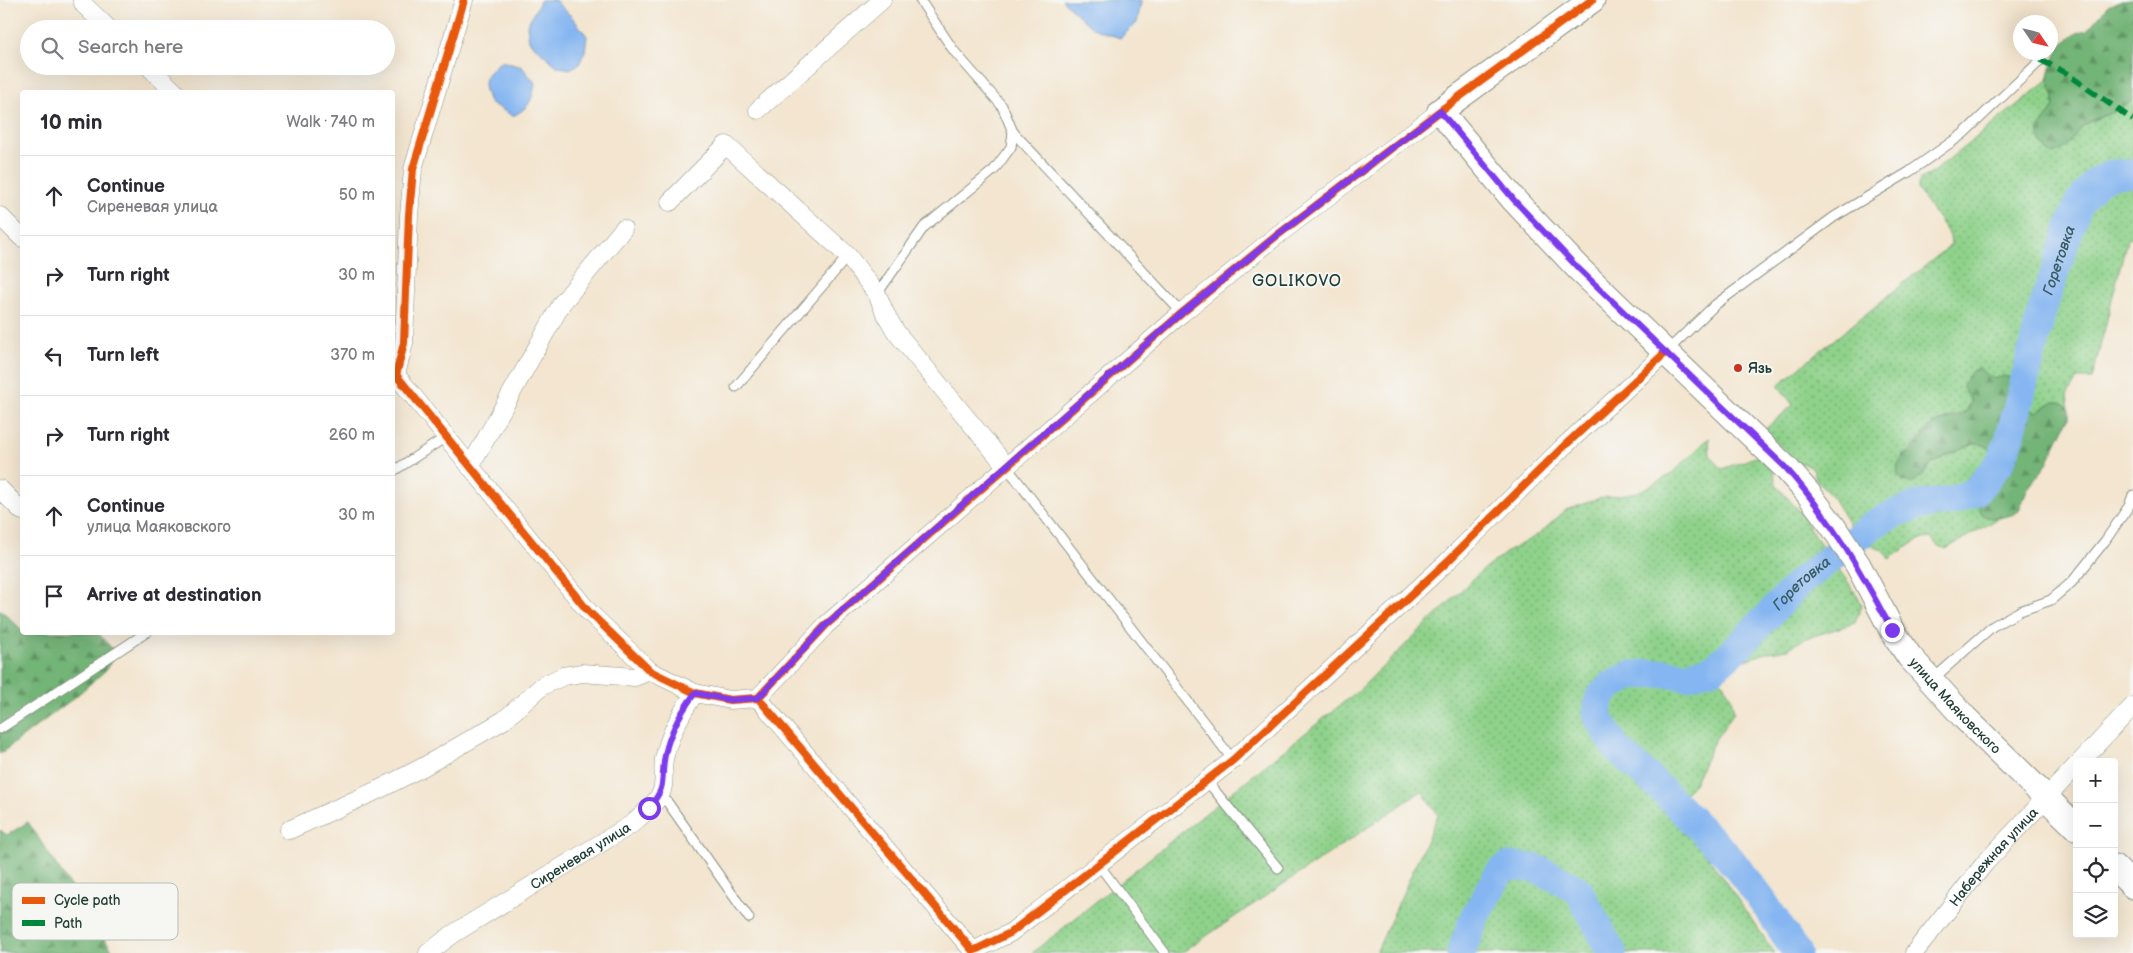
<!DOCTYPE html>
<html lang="en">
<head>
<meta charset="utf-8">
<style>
  :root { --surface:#fff; --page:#f7f7f7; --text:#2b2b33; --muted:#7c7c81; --line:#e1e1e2 }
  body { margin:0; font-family:"Balsamiq Sans",sans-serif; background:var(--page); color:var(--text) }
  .controls { position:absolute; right:15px; bottom:15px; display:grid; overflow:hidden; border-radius:5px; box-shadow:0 5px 20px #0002 }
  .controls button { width:45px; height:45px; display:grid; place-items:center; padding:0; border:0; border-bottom:1px solid var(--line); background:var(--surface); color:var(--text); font:25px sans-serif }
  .compass { position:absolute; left:2013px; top:15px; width:45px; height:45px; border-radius:50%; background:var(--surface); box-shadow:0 5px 20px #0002; rotate:125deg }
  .stop { position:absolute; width:15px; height:15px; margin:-11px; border:4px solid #7c3aed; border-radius:50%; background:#fff }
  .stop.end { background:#7c3aed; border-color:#fff; box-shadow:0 1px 5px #0008 }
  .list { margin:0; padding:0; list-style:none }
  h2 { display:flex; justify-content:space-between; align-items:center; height:65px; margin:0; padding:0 20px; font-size:21px }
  h2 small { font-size:16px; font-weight:400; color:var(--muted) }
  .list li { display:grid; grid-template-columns:32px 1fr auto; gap:15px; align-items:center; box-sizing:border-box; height:80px; padding:0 20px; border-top:1px solid var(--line) }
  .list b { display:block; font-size:19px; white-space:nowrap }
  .list p { margin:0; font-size:16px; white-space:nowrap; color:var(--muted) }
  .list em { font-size:16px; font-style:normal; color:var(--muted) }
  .icon { flex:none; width:28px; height:28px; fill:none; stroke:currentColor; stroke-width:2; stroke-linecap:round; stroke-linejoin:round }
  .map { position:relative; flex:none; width:2133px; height:953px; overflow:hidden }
  .search { position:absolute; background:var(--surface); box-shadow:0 5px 20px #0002; left:20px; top:20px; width:375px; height:55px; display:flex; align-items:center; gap:12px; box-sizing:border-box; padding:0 18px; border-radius:28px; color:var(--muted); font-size:19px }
  .panel { position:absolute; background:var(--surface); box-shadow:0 5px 20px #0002; left:20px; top:90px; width:375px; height:545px; border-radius:5px }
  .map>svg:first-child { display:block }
</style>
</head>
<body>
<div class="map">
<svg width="2133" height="953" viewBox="0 0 2133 953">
  <defs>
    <pattern id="grass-dots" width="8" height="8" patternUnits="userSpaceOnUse" patternTransform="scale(1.25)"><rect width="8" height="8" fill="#8fd28b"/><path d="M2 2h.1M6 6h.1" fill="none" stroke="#74ac72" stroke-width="1.8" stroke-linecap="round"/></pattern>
    <pattern id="forest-firs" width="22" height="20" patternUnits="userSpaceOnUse" patternTransform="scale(1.25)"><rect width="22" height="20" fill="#73b477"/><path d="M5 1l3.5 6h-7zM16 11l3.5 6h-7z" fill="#5e9462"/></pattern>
  </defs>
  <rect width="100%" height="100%" fill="#f6f6f2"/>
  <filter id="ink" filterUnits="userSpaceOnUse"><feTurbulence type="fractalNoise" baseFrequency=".02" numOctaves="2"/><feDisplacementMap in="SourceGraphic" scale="10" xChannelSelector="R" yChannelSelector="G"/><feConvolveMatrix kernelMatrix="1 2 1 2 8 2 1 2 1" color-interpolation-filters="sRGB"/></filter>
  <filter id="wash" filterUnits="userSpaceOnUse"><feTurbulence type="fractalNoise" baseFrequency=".0096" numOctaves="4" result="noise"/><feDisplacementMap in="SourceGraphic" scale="20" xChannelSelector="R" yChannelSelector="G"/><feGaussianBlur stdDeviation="1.12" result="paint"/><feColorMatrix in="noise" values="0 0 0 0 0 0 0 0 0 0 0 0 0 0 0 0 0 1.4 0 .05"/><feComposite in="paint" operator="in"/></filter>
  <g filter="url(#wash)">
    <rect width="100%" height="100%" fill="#f3e5cf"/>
    <!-- grass -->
    <g fill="url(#grass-dots)" stroke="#578860">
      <path d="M2048,80L2054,97V106L2039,131L2040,140L2045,148L2089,122L2126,106L2133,99V237L2127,240L2092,379H2077L2067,396L2069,408L2061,402H2052L2037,412L2029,409L2015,397V387L2003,376L1995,380L1987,375L1980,368L1968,410C1958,416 1946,417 1935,423C1921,430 1917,448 1903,456L1921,478L1932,464L1966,446L1976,444L1985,445L1993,451L1991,478L1985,486L1990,518H1999L1946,549L1937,545L1931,538L1922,539L1913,543L1889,559L1883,550L1865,544L1858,539L1833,498L1817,481L1813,469L1805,464L1796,462L1764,430L1793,405L1778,385L1951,245L1950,236L1917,189L1920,179L1929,175Z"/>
      <polygon points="1709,438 1710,455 1722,469 1758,456 1772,469 1777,486 1801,513 1810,529 1853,589 1862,605 1855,623 1804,639 1788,649 1769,652 1731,665 1719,678 1730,694 1734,712 1713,743 1694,784 1681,797 1684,833 1699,844 1775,953 1376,953 1438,815 1422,791 1181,953 1032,953 1359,690 1478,574 1507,552 1539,534 1566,510 1600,498 1638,492 1670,475"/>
    </g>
    <!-- forest -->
    <g fill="url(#forest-firs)" stroke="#497856">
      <path d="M2122,0H2133V99C2120,113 2104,114 2089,122C2072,131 2072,151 2052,154C2043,147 2040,141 2038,131L2054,106V97L2048,80L2053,61L2061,45L2077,33L2087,30L2108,6Z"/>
      <path d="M1980,368L1987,375L1995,379L2003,376L2012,378L2015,397L2029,409L2037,412L2052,402H2061L2069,408V418L2045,467L2028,488L2019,511C2013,515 2003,518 1996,518C1965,519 1988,488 1991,475C1993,467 1992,459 1993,451C1988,447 1982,443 1975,444C1966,445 1939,458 1932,464C1924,471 1921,478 1912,484L1903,481L1897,474L1898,465L1903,456L1911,452L1928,429L1935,423L1961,415L1968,410L1972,402L1962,385L1972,371Z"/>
      <polygon points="0,609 22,630 22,632 76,632 100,635 115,652 107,669 75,697 0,754"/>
      <polygon points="28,822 114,953 0,953 0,830 7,835"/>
    </g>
    <!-- water -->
    <g fill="#85b6f1" stroke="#527a92">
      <polygon points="541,0 555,0 572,17 587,36 585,51 579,64 570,69 558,67 529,41 527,25"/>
      <polygon points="1062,0 1141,0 1141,2 1137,23 1120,38 1092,28"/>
      <path d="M501,61L522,67L535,83C532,101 530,107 513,116L489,102C480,79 483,77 501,61Z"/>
    </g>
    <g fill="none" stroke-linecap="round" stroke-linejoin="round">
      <!-- river -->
      <g stroke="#85b6f1" stroke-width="29">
        <polyline points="1461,953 1475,916 1500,872 1509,866 1534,868 1559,879 1579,891 1612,953"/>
        <path id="s1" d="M1797,953L1762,900L1727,855L1660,788L1616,748L1597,715L1599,698L1611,686L1631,675L1665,673L1686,676L1714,668L1739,646L1799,583L1874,524L1894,514L1919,505L1952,501L1976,491L2000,462L2009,441L2044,304L2078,204L2097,181L2114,174L2133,173"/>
      </g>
    </g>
  </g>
  <g filter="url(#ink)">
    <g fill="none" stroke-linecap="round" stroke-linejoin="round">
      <!-- lane casing -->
      <g stroke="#899182" stroke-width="11">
        <g id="lane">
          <polyline points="1013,132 1182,313"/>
          <polyline points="877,294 924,227 994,170 1011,147 1013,132 1002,106 954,51 920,0"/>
          <polyline points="1667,351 1715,305 1834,217 1909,172 1963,134 2041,60"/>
          <polyline points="736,387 848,256"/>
          <polyline points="1006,466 1233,760"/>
          <polyline points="392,472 446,437"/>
          <polyline points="1933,679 1993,626 2020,611 2051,600 2072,582 2105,541 2129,506 2133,495"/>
          <polyline points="0,729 147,632"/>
          <polyline points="1207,781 1278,868"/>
          <polyline points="661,793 749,918"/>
          <polyline points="1099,865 1165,953"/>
        </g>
      </g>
      <!-- street casing -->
      <g stroke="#899182" stroke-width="19">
        <g id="street">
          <polyline points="82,0 84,5 109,29"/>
          <polyline points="464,0 413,169 409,215 404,343 396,375 588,611 650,671 695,693 730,700 758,698 826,625 1182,313 1275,237 1440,111"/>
          <polyline points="148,66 175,92"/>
          <polyline points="758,110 882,0"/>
          <polyline points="670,202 726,145 848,256 877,294 885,313 896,332 1006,466"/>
          <polyline points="0,216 22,238"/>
          <polyline points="470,467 562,303 623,229"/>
          <polyline points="0,489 22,511"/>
          <polyline points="758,698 973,951 1010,933 1233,760 1448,561 1561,449 1665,353"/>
          <polyline points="2080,762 2133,706"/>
          <polyline points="289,830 380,789 423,767 504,720 542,686 563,676 582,673 635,677 650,671"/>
          <path id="s2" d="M428,953L453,934L632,824C642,815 655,805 661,793C666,783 662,770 664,759C669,735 681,713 695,693"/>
          <path id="s3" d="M1914,953L1985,863L2077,765"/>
        </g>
      </g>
      <!-- secondary casing -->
      <g stroke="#899182" stroke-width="27">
        <g id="secondary">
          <path id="s4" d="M1592,0L1440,111L1514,200L1578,268L1786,468L1808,493L1834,528L1858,565L1892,630L1909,656L1965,718L2077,828"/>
          <polyline points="2114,867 2133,886"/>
        </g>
      </g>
      <!-- lane -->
      <use href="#lane" stroke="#fff" stroke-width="9"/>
      <!-- street -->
      <use href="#street" stroke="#fff" stroke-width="18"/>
      <!-- secondary -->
      <use href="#secondary" stroke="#fff" stroke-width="25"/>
      <!-- quiet -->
      <polyline stroke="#00873e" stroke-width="6" stroke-dasharray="12 6" stroke-linecap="butt" points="2041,60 2064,72 2133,120"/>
      <!-- cycleway casing -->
      <g stroke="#f6f6f2" stroke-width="11">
        <g id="cycleway">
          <polyline points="464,0 413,169 409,215 404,343 396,375 588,611 650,671 695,693 730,700 758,698 826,625 1182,313 1275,237 1440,111 1592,0"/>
          <polyline points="758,698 973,951 1010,933 1233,760 1448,561 1561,449 1665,353"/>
        </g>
      </g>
      <!-- cycleway -->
      <use href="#cycleway" stroke="#e8590c" stroke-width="8"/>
    </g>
  </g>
  <g fill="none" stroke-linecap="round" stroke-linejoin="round" filter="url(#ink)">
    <!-- route -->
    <path stroke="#7c3aed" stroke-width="6" d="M649,808C666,786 661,786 664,761C667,737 681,712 695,693L730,700L758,698L826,625L1006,466L1182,313L1275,237L1440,111L1514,200L1578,268L1786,468C1832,520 1860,570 1892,630"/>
  </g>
  <!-- markers -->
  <circle fill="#c8321e" stroke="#f6f6f2" stroke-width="2" cx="1738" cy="368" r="5"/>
  <g text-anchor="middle" stroke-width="4" stroke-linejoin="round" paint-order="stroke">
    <!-- poi labels -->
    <g font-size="14" font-weight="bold" fill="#1f3d34" stroke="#f6f6f2" text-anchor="start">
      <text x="1748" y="373">Язь</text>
    </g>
    <!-- street labels -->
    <g font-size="14" fill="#1f3d34" stroke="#f6f6f2">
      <text dy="5" stroke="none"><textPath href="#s4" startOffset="979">улица Маяковского</textPath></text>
      <text dy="5" stroke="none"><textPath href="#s2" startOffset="181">Сиреневая улица</textPath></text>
      <text dy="5" stroke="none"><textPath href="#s3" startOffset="125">Набережная улица</textPath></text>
    </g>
    <!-- water labels -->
    <g font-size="15" font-style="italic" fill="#385b63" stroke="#f6f6f2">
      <text dy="5" stroke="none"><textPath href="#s1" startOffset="1026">Горетовка</textPath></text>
      <text dy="5" stroke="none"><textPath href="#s1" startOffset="576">Горетовка</textPath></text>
    </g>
    <!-- quarter labels -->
    <g font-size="16" letter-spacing="1" fill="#1f3d34" stroke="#f6f6f2">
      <text x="1297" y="286">GOLIKOVO</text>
    </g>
  </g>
  <!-- legend -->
  <rect x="12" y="883" width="166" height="57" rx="8" fill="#f6f6f2" stroke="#b6beb9" stroke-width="1"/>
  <rect x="22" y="897" width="23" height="7" fill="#e8590c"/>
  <rect x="22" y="920" width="23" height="6" fill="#00873e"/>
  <g font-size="14" fill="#1f3d34">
    <text x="54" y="905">Cycle path</text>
    <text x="54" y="928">Path</text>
  </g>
</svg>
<div class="controls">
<button>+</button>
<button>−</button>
<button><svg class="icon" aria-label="locate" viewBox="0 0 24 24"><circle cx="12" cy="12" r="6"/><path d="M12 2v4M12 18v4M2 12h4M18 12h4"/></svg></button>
<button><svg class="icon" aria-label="layers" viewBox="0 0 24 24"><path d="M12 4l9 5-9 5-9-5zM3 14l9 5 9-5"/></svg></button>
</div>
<svg class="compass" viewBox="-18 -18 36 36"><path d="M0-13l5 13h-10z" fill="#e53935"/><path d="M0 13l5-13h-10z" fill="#7c7c81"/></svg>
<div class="stop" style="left:649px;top:808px"></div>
<div class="stop end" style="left:1892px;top:630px"></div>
<div class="search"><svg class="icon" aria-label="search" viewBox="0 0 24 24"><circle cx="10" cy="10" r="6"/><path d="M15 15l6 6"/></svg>Search here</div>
<section class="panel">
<h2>10 min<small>Walk · 740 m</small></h2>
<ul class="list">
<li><svg class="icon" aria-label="ahead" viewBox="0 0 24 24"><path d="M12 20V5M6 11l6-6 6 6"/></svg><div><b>Continue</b><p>Сиреневая улица</p></div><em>50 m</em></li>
<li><svg class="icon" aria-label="right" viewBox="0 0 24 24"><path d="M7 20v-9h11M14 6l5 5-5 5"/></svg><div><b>Turn right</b></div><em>30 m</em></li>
<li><svg class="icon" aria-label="left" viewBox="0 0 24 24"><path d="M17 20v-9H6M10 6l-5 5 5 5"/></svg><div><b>Turn left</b></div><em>370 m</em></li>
<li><svg class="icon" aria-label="right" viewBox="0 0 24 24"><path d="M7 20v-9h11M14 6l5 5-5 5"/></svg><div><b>Turn right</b></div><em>260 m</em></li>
<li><svg class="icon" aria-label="ahead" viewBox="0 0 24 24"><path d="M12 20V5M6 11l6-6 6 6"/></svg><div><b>Continue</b><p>улица Маяковского</p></div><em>30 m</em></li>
<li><svg class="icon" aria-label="arrive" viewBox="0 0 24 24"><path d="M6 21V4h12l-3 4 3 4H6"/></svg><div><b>Arrive at destination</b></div></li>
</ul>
</section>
</div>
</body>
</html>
